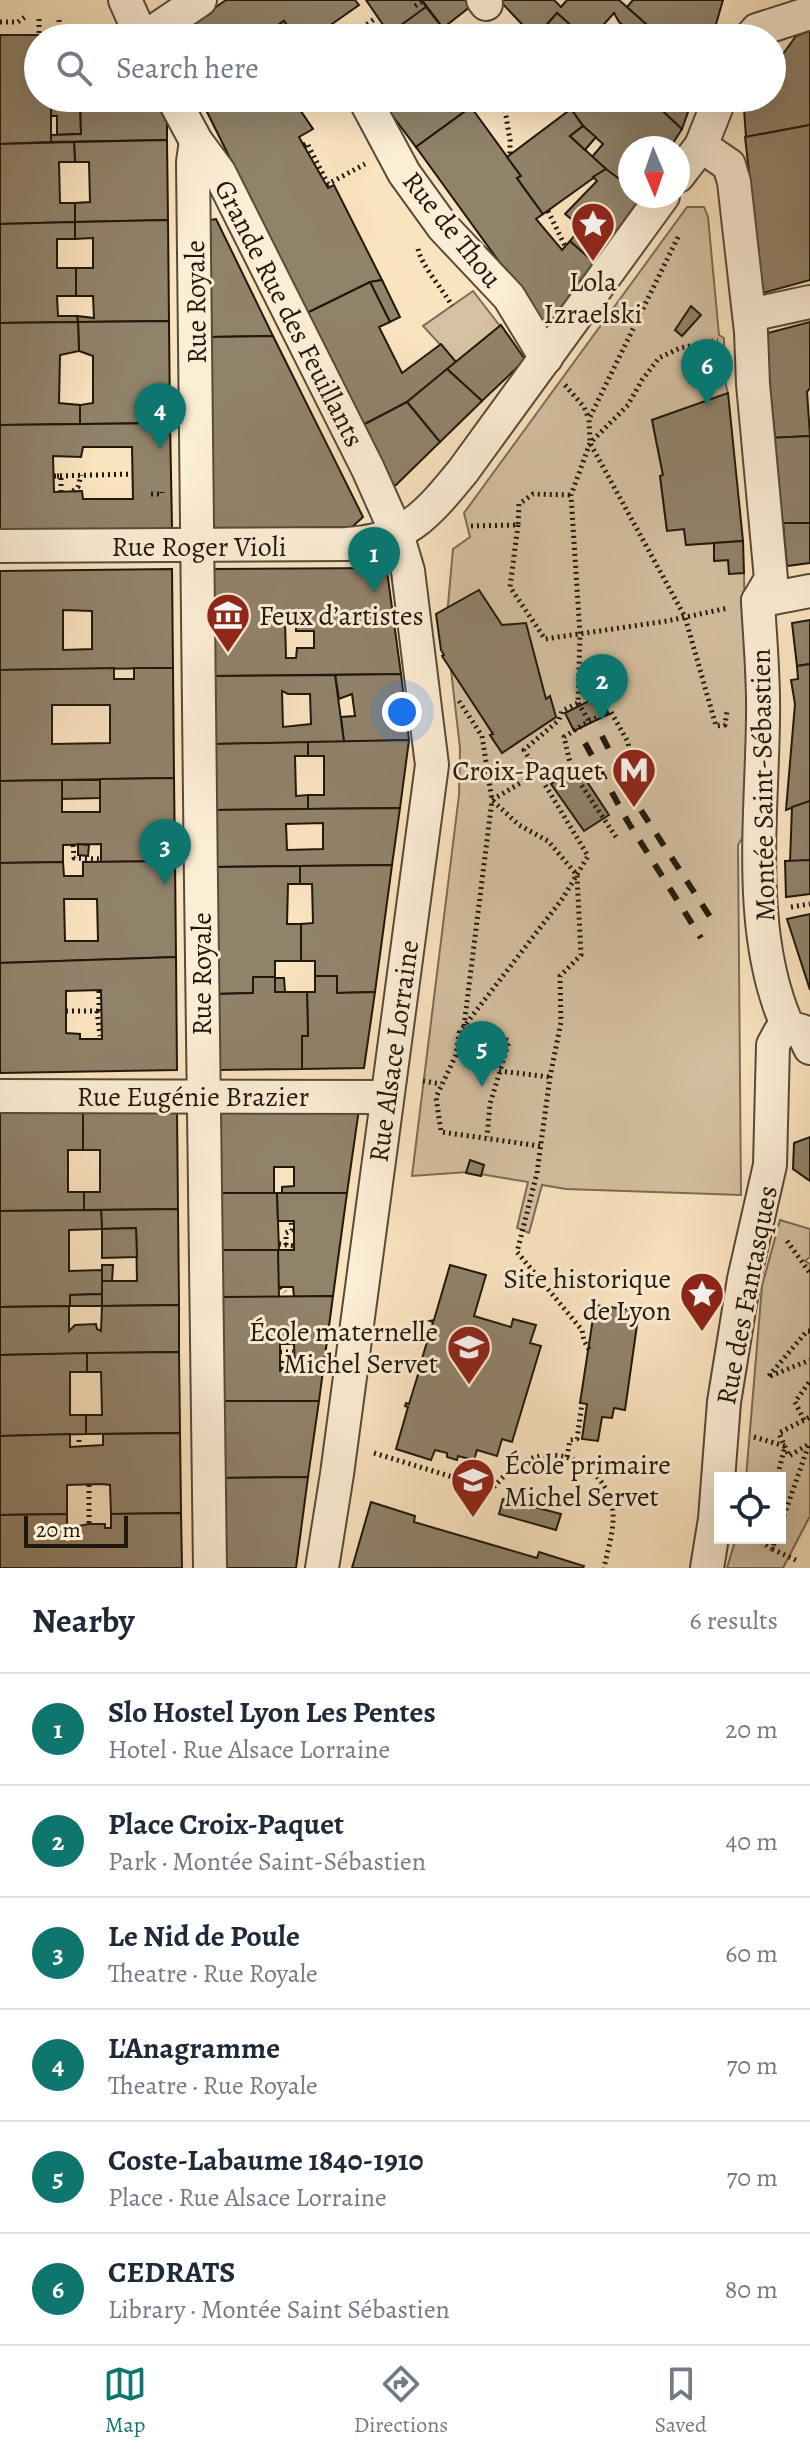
<!DOCTYPE html>
<html lang="en">
<head>
<meta charset="utf-8">
<style>
  :root { --surface:#fff; --page:#f6f6f7; --text:#1f2937; --muted:#747a83; --line:#e0e1e3; --accent:#0f766e }
  body { margin:0; font-family:Alegreya,serif; background:var(--page); color:var(--text) }
  .controls { position:absolute; right:24px; bottom:24px; display:grid; overflow:hidden; border-radius:0px; box-shadow:0 8px 32px #0002 }
  .controls button { width:72px; height:72px; display:grid; place-items:center; padding:0; border:0; border-bottom:2px solid var(--line); background:var(--surface); color:var(--text); font:40px sans-serif }
  .compass { position:absolute; left:618px; top:136px; width:72px; height:72px; border-radius:50%; background:var(--surface); box-shadow:0 8px 32px #0002; rotate:178deg }
  .scale { position:absolute; left:24px; bottom:20px; width:104px; box-sizing:border-box; padding-left:8px; border:4px solid #20180d; border-top:0; font-size:22px; line-height:28px; white-space:nowrap; color:#20180d; -webkit-text-stroke:6px #fcedd5; paint-order:stroke }
  .you { position:absolute; left:402px; top:712px; width:28px; height:28px; margin:-20px; border:6px solid #fff; border-radius:50%; background:#1a73e8; box-shadow:0 0 0 12px #1a73e833 }
  .badge { display:grid; place-items:center; width:52px; height:52px; border-radius:50%; background:var(--accent); color:#fff; font-size:26px; font-weight:700 }
  .pin { position:absolute; translate:-50% -66px; filter:drop-shadow(0 2px 4px #0008) }
  .pin::after { content:''; position:absolute; top:42px; width:28px; height:24px; background:inherit; clip-path:polygon(0 0,100% 0,50% 100%) }
  .list { margin:0; padding:0; list-style:none }
  h2 { display:flex; justify-content:space-between; align-items:center; height:104px; margin:0; padding:0 32px; font-size:34px }
  h2 small { font-size:26px; font-weight:400; color:var(--muted) }
  .list li { display:grid; grid-template-columns:52px 1fr auto; gap:24px; align-items:center; box-sizing:border-box; height:112px; padding:0 32px; border-top:2px solid var(--line) }
  .list b { display:block; font-size:30px; white-space:nowrap }
  .list p { margin:0; font-size:26px; white-space:nowrap; color:var(--muted) }
  .list em { font-size:26px; font-style:normal; color:var(--muted) }
  .icon { flex:none; width:44px; height:44px; fill:none; stroke:currentColor; stroke-width:2; stroke-linecap:round; stroke-linejoin:round }
  .map { position:relative; flex:none; width:810px; height:1568px; overflow:hidden }
  .search { position:absolute; background:var(--surface); box-shadow:0 8px 32px #0002; left:24px; right:24px; top:24px; height:88px; display:flex; align-items:center; gap:20px; box-sizing:border-box; padding:0 28px; border-radius:44px; color:var(--muted); font-size:30px }
  .sheet { height:776px; background:var(--surface) }
  nav { display:flex; justify-content:space-around; align-items:center; box-sizing:border-box; height:112px; border-top:2px solid var(--line); background:var(--surface); font-size:22px; color:var(--muted) }
  nav a { display:grid; justify-items:center; gap:4px }
  nav .on { color:var(--accent) }
  .map>svg:first-child { display:block }
</style>
</head>
<body>
<div class="map">
<svg width="810" height="1568" viewBox="0 0 810 1568">
  <rect width="100%" height="100%" fill="#fae3bf"/>
  <filter id="stains"><feTurbulence type="fractalNoise" baseFrequency=".0025" numOctaves="4"/><feColorMatrix values="0 0 0 0 .2 0 0 0 0 .09 0 0 0 0 .02 0 0 0 .5 -.17"/></filter>
  <radialGradient id="worn" r=".72"><stop offset=".6" stop-color="#630" stop-opacity="0"/><stop offset="1" stop-color="#630" stop-opacity=".3"/></radialGradient>
  <!-- green -->
  <g fill="#d5c0a1" stroke="#7a6c57" stroke-width="2">
    <path d="M687,207H704L708,217L719,335L724,338C724,350 724,384 728,393L652,420L663,475L660,476L667,530L684,529L686,545L714,543V561L728,560L744,573L747,752L743,837L738,845L741,1195L566,1189L542,1185L529,1233L517,1228L528,1182L468,1172L412,1176L459,795L460,748L446,627L453,549L470,537L464,513Z"/>
    <polygon points="473,291 500,326 456,362 423,326"/>
    <polygon points="780,1220 810,1229 810,1257 805,1261 810,1264 810,1516 783,1568 727,1568 736,1538 780,1538 780,1478 746,1478 762,1286"/>
  </g>
  <!-- building -->
  <g fill="#91826a" stroke="#20180d" stroke-width="2" fill-rule="evenodd">
    <polygon points="226,0 355,0 359,5 312,38 296,38 284,21 259,38 172,38"/>
    <polygon points="366,0 422,0 426,7 390,35"/>
    <polygon points="422,0 466,0 471,6 443,28"/>
    <polygon points="499,0 554,0 561,7 567,0 619,0 662,38 639,38 619,22 614,13 597,32 603,38 585,38 557,13 535,38"/>
    <polygon points="633,0 723,0 712,38 662,38 627,7"/>
    <polygon points="426,7 443,28 441,30 429,38 383,38"/>
    <polygon points="557,13 585,38 536,37"/>
    <polygon points="284,21 296,38 259,38 260,38"/>
    <polygon points="810,31 810,125 746,137 744,109 751,98 772,98 772,69 796,36"/>
    <polygon points="0,35 49,35 49,38 38,38 38,98 51,98 51,142 0,144"/>
    <polygon points="49,35 123,35 125,38 49,38"/>
    <polygon points="51,98 80,98 81,134 57,135 57,116 51,116"/>
    <polygon points="80,98 155,98 167,123 167,140 51,142 51,135 81,134"/>
    <polygon points="200,98 292,98 313,129 299,137 328,188 334,185 382,280 370,282 307,313"/>
    <polygon points="380,98 399,98 386,107"/>
    <polygon points="399,98 464,98 471,107 416,147 386,107"/>
    <polygon points="586,98 649,98 682,129 670,148 630,148 630,187 621,183 592,157 603,144 583,126 571,109"/>
    <polygon points="649,98 693,98 682,129"/>
    <polygon points="471,107 521,176 517,178 543,214 536,219 562,250 570,241 594,262 549,324 542,321 416,147"/>
    <polygon points="571,109 583,126 570,136 606,169 543,214 517,178 521,176 507,157"/>
    <polygon points="810,125 810,280 763,293 745,137"/>
    <polygon points="583,126 596,137 585,150 570,136"/>
    <polygon points="167,140 168,220 75,222 75,203 90,202 89,162 75,162 74,142"/>
    <polygon points="74,142 75,162 59,162 60,203 75,203 75,222 0,224 0,144"/>
    <polygon points="606,169 630,187 630,196 642,196 594,262 570,241 581,227 565,214 597,181 593,177"/>
    <polygon points="216,219 273,336 210,337 209,220"/>
    <polygon points="168,220 169,321 78,322 77,316 94,318 93,296 76,296 76,268 93,268 93,238 75,239 75,222"/>
    <polygon points="75,222 75,239 57,239 57,268 76,268 76,296 57,296 58,316 77,316 78,322 0,323 0,224"/>
    <polygon points="382,280 400,317 390,322 370,282"/>
    <polygon points="370,282 390,322 379,327 402,373 441,344 456,362 407,402 363,425 307,313"/>
    <polygon points="691,306 701,315 682,336 675,330"/>
    <polygon points="169,321 170,423 80,424 80,405 93,403 93,356 79,351 78,322"/>
    <polygon points="78,322 79,351 60,355 59,403 80,405 80,424 0,425 0,323"/>
    <polygon points="810,322 810,388 807,392 810,436 775,438 764,334"/>
    <polygon points="501,325 524,358 524,361 482,401 447,369"/>
    <polygon points="273,336 363,517 352,527 212,529 210,337"/>
    <polygon points="447,369 482,401 440,442 407,402"/>
    <polygon points="728,393 743,541 686,545 684,529 667,531 660,476 663,475 652,420"/>
    <polygon points="407,402 440,442 396,485 393,485 363,425"/>
    <path d="M170,423L172,527L169,530L0,531V425ZM83,447H132L133,499H83L82,491L54,492L53,456L81,457Z"/>
    <polygon points="810,436 810,523 776,523 768,438"/>
    <polygon points="783,523 810,523 810,563 787,566"/>
    <polygon points="743,541 744,573 729,574 728,560 714,561 714,543"/>
    <path d="M383,568L387,571L401,674L213,676L212,569ZM285,621H296V631H314V648H297L296,658H286Z"/>
    <path d="M172,569L173,668L0,670V571ZM63,610L92,611V649L63,650Z"/>
    <polygon points="479,590 502,625 526,623 546,699 550,696 556,717 502,753 490,735 493,734 442,656 444,655 441,650 436,614"/>
    <polygon points="810,620 810,664 797,666 792,623"/>
    <polygon points="810,664 810,801 786,810 795,704 791,680 798,679 797,666"/>
    <path d="M114,668V679H134V668H173L174,778L0,781V670ZM52,705H110V743L52,744Z"/>
    <polygon points="401,674 409,740 344,742 341,717 355,716 352,694 339,699 335,675"/>
    <path d="M335,675L344,742L214,744L213,676ZM282,691L288,694H310L311,724L283,727Z"/>
    <polygon points="599,696 609,714 574,731 565,713"/>
    <polygon points="409,740 400,808 308,809 308,795 324,795 324,756 308,756 308,742"/>
    <polygon points="308,742 308,756 295,756 296,796 308,795 308,809 214,810 214,744"/>
    <polygon points="578,768 609,815 584,831 551,784"/>
    <polygon points="174,778 175,861 101,862 101,844 63,845 63,862 0,863 0,781 62,780 62,812 100,812 100,779"/>
    <polygon points="62,780 100,780 100,798 62,799"/>
    <polygon points="810,801 810,860 790,862 792,807"/>
    <path d="M400,808L392,865L215,867L214,810ZM323,823V849L287,850L286,824Z"/>
    <polygon points="78,844 89,845 88,856 78,855"/>
    <polygon points="810,860 810,894 786,897 785,861"/>
    <path d="M175,861L176,957L0,963V863L63,862L64,876H83V862ZM64,899H97L98,941H65Z"/>
    <polygon points="392,865 375,992 337,993 337,976 315,976 315,961 301,961 301,924 313,923 312,884 300,884 300,866"/>
    <polygon points="300,866 300,884 288,884 287,924 301,924 301,961 275,961 275,977 253,977 253,993 216,994 215,867"/>
    <polygon points="810,914 810,990 787,919"/>
    <path d="M176,957L177,1070L0,1073V963ZM101,990L102,1039H80V1034L66,1033V991Z"/>
    <polygon points="315,976 337,976 337,993 375,992 364,1068 302,1069 302,1036 308,1036 307,992 315,992"/>
    <polygon points="253,977 275,977 275,992 307,992 308,1036 302,1036 302,1069 217,1070 216,994 253,993"/>
    <polygon points="275,978 284,978 285,992 275,992"/>
    <polygon points="359,1109 347,1193 282,1193 282,1187 294,1186 294,1167 274,1167 274,1193 218,1193 218,1110"/>
    <polygon points="177,1111 178,1209 84,1210 84,1192 100,1192 100,1150 83,1150 83,1112"/>
    <polygon points="0,1112 83,1112 83,1150 68,1150 68,1192 84,1192 84,1210 0,1211"/>
    <polygon points="810,1137 810,1181 793,1169 794,1143"/>
    <polygon points="470,1160 484,1165 481,1176 466,1173"/>
    <polygon points="218,1193 277,1193 279,1250 219,1250"/>
    <polygon points="277,1193 347,1193 333,1296 294,1297 293,1287 278,1287 278,1250 294,1250 294,1221 278,1221"/>
    <polygon points="178,1209 179,1305 102,1306 102,1281 137,1281 136,1228 102,1229 101,1210"/>
    <polygon points="101,1210 102,1229 69,1230 69,1271 102,1270 102,1294 70,1295 70,1306 0,1307 0,1211"/>
    <polygon points="136,1228 137,1257 102,1258 102,1229"/>
    <polygon points="219,1250 278,1250 279,1297 219,1297"/>
    <polygon points="102,1265 113,1265 112,1281 102,1281"/>
    <polygon points="450,1265 486,1275 474,1316 511,1327 513,1319 536,1325 530,1343 541,1346 512,1442 502,1439 497,1456 477,1450 474,1460 458,1456 457,1460 447,1457 447,1453 435,1450 431,1460 396,1449 408,1407 405,1406 406,1403 409,1404 421,1365 418,1364 418,1361 421,1362 433,1322 430,1321 434,1320"/>
    <polygon points="102,1294 102,1306 70,1306 70,1295"/>
    <path d="M333,1296L319,1401H220L219,1297ZM280,1344H294L295,1370L280,1371Z"/>
    <polygon points="179,1305 179,1352 0,1355 0,1307 69,1306 69,1331 75,1325 96,1324 97,1329 101,1331 102,1306"/>
    <polygon points="595,1305 639,1311 625,1410 614,1408 612,1418 602,1417 598,1441 582,1439 587,1404 580,1403"/>
    <polygon points="179,1352 180,1433 86,1434 86,1415 102,1415 101,1372 87,1372 87,1353"/>
    <polygon points="87,1353 87,1372 70,1372 70,1415 86,1415 86,1434 0,1436 0,1355"/>
    <polygon points="220,1401 319,1401 308,1477 221,1478"/>
    <polygon points="180,1433 181,1513 111,1514 110,1485 102,1484 67,1485 67,1514 0,1515 0,1436 70,1434 70,1447 103,1445 103,1434"/>
    <polygon points="308,1477 296,1568 222,1568 221,1478"/>
    <polygon points="503,1499 561,1514 556,1530 499,1514"/>
    <polygon points="371,1502 415,1516 414,1522 537,1558 539,1552 584,1566 583,1568 352,1568"/>
    <polygon points="181,1513 182,1568 0,1568 0,1515 67,1514 67,1528 89,1524 105,1524 105,1528 111,1528 111,1514"/>
  </g>
  <g fill="none" stroke-linecap="round" stroke-linejoin="round">
    <!-- street casing -->
    <g stroke="#564b3a" stroke-width="36">
      <g id="street">
        <polyline points="125,0 142,38"/>
        <polyline points="483,0 486,4"/>
        <polyline points="144,38 200,0"/>
        <polyline points="750,38 757,30 810,13"/>
        <polyline points="173,98 196,141 219,172 368,469 397,534 408,571 432,765 337,1474 322,1568"/>
        <polyline points="364,98 404,173 443,227 509,297 546,358"/>
        <path d="M196,141L193,162C199,631 202,1099 210,1568"/>
        <polyline points="701,146 729,165 734,182 751,332 753,384 771,579 758,601"/>
        <polyline points="678,176 701,146 720,98"/>
        <polyline points="750,315 810,302"/>
        <path d="M0,546L346,544C406,541 427,515 463,471L663,196"/>
        <path d="M758,601C760,640 764,679 763,718C762,817 746,934 788,1027L802,1031L810,1048"/>
        <polyline points="758,601 810,591"/>
        <polyline points="0,1096 386,1097"/>
        <polyline points="707,1568 715,1519 724,1402 744,1279 770,1165 773,1045 780,1032 788,1027"/>
      </g>
    </g>
    <!-- path -->
    <g stroke="#20180d" stroke-width="5" stroke-dasharray="2 4" stroke-linecap="butt">
      <polyline points="415,6 423,1"/>
      <polyline points="39,19 39,35"/>
      <polyline points="59,20 60,35"/>
      <polyline points="0,22 18,22 25,17"/>
      <polyline points="316,35 318,38"/>
      <polyline points="347,38 376,18"/>
      <polyline points="503,98 510,140 510,155"/>
      <polyline points="304,145 307,143 328,184 365,164"/>
      <polyline points="548,211 565,246"/>
      <polyline points="678,237 589,419 590,443 685,617 716,726 725,725 727,711"/>
      <path d="M418,249C422,267 443,289 452,306"/>
      <polyline points="705,343 716,385 719,385"/>
      <polyline points="565,385 584,407 589,419"/>
      <polyline points="54,476 133,474"/>
      <polyline points="57,476 61,476 61,492"/>
      <polyline points="73,491 78,487 81,475"/>
      <polyline points="151,494 162,494 162,492"/>
      <polyline points="518,525 510,587 545,639 667,621 728,608"/>
      <polyline points="471,526 518,525 519,504 533,494 571,495"/>
      <polyline points="459,701 482,736 492,800 519,825 548,841 577,875 581,955 560,976 561,1022 550,1077 537,1173 517,1252 582,1330 584,1341 590,1351"/>
      <polyline points="578,703 589,721"/>
      <polyline points="616,837 572,771 564,737 589,721 611,712 628,742 629,749"/>
      <polyline points="73,845 74,858 101,859"/>
      <polyline points="791,907 810,904"/>
      <polyline points="99,991 99,1011"/>
      <polyline points="66,1011 102,1011"/>
      <polyline points="97,1011 100,1036"/>
      <polyline points="464,1026 492,800 532,776"/>
      <polyline points="461,1033 481,1028 509,1041 490,1104 487,1137"/>
      <polyline points="499,1071 550,1077"/>
      <polyline points="423,1081 441,1084"/>
      <polyline points="540,1146 441,1132 436,1097 456,1055 459,1033 563,898 588,856 524,750 559,720 562,711 578,703 580,634 571,495 590,443 628,405 642,380 659,358 680,348 718,340"/>
      <polyline points="787,1241 810,1273"/>
      <polyline points="279,1244 294,1246"/>
      <polyline points="286,1245 286,1233 292,1230 291,1221"/>
      <polyline points="281,1287 285,1292"/>
      <polyline points="810,1331 807,1331 768,1377 810,1360"/>
      <polyline points="280,1352 293,1352"/>
      <polyline points="281,1369 292,1370"/>
      <polyline points="282,1369 283,1361 291,1359 291,1352"/>
      <polyline points="804,1420 795,1402 810,1381"/>
      <polyline points="754,1437 785,1446 777,1478"/>
      <polyline points="79,1440 79,1445"/>
      <path d="M374,1453L492,1489C500,1480 509,1470 520,1464C557,1441 603,1465 612,1506C616,1526 608,1548 604,1568"/>
      <polyline points="567,1457 570,1440 577,1439 582,1403"/>
      <polyline points="89,1485 89,1524"/>
      <polyline points="780,1527 809,1444 789,1456 779,1433 810,1417"/>
      <polyline points="756,1538 772,1549"/>
      <polyline points="776,1538 772,1549 798,1561"/>
    </g>
    <!-- street -->
    <use href="#street" stroke="#fcedd5" stroke-width="32"/>
    <!-- rail -->
    <g stroke="#20180d" stroke-width="6" stroke-dasharray="14 14" stroke-linecap="butt">
      <polyline points="602,736 635,801 716,926"/>
      <polyline points="585,743 628,822 701,938"/>
    </g>
  </g>
  <!-- icons -->
  <defs>
    <g id="sight-pin" transform="scale(2.3)"><path d="M0 17L-7.5 6A9.5 9.5 0 1 1 7.5 6Z" fill="#8f2418" stroke="#fcedd5"/><path d="M0-6L1.8-2.2L6-1.7L2.9 1.2L3.7 5.4L0 3.3L-3.7 5.4L-2.9 1.2L-6-1.7L-1.8-2.2Z" fill="#fff"/></g>
    <g id="museum-pin" transform="scale(2.3)"><path d="M0 17L-7.5 6A9.5 9.5 0 1 1 7.5 6Z" fill="#8f2418" stroke="#fcedd5"/><path d="M0-6L6-3V-2H-6V-3ZM-5-1h2V3h-2ZM-1-1h2V3h-2ZM3-1h2V3H3ZM-6 4H6V6H-6Z" fill="#fff"/></g>
    <g id="metro-pin" transform="scale(2.3)"><path d="M0 17L-7.5 6A9.5 9.5 0 1 1 7.5 6Z" fill="#8f2418" stroke="#fcedd5"/><path d="M-5.5 5V-5H-3L0 0L3-5H5.5V5H3V-.5L0 4L-3-.5V5Z" fill="#fff"/></g>
    <g id="school-pin" transform="scale(2.3)"><path d="M0 17L-7.5 6A9.5 9.5 0 1 1 7.5 6Z" fill="#8f2418" stroke="#fcedd5"/><path d="M0-5L7-2L0 1L-7-2ZM-4 1L0 2.5L4 1V4Q0 6-4 4Z" fill="#fff"/></g>
  </defs>
  <g fill-rule="evenodd">
    <use href="#sight-pin" x="593" y="224"/>
    <use href="#museum-pin" x="228" y="615"/>
    <use href="#metro-pin" x="634" y="770"/>
    <use href="#sight-pin" x="702" y="1294"/>
    <use href="#school-pin" x="469" y="1347"/>
    <use href="#school-pin" x="473" y="1480"/>
  </g>
  <g text-anchor="middle" stroke-width="6" stroke-linejoin="round" paint-order="stroke">
    <!-- street labels -->
    <g font-size="28" fill="#20180d" stroke="#fcedd5">
      <text transform="translate(453 229) rotate(51)" y="10">Rue de Thou</text>
      <text transform="translate(195 302) rotate(-91)" y="10">Rue Royale</text>
      <text transform="translate(290 313) rotate(63)" y="10">Grande Rue des Feuillants</text>
      <text x="199" y="556">Rue Roger Violi</text>
      <text transform="translate(762 785) rotate(-91)" y="10">Montée Saint-Sébastien</text>
      <text transform="translate(201 974) rotate(-90)" y="10">Rue Royale</text>
      <text transform="translate(393 1051) rotate(-82)" y="10">Rue Alsace Lorraine</text>
      <text x="193" y="1106">Rue Eugénie Brazier</text>
      <text transform="translate(746 1295) rotate(-79)" y="10">Rue des Fantasques</text>
    </g>
    <!-- poi labels -->
    <g font-size="28" fill="#20180d" stroke="#fcedd5" text-anchor="end">
      <text x="593" y="291" text-anchor="middle">Lola<tspan x="593" dy="32">Izraelski</tspan></text>
      <text x="259" y="625" text-anchor="start">Feux d’artistes</text>
      <text x="603" y="780">Croix-Paquet</text>
      <text x="671" y="1288">Site historique<tspan x="671" dy="32">de Lyon</tspan></text>
      <text x="438" y="1341">École maternelle<tspan x="438" dy="32">Michel Servet</tspan></text>
      <text x="504" y="1474" text-anchor="start">École primaire<tspan x="504" dy="32">Michel Servet</tspan></text>
    </g>
  </g>
  <rect width="100%" height="100%" filter="url(#stains)"/>
  <rect width="100%" height="100%" fill="url(#worn)"/>
</svg>
<div class="controls">
<button><svg class="icon" aria-label="locate" viewBox="0 0 24 24"><circle cx="12" cy="12" r="6"/><path d="M12 2v4M12 18v4M2 12h4M18 12h4"/></svg></button>
</div>
<svg class="compass" viewBox="-18 -18 36 36"><path d="M0-13l5 13h-10z" fill="#e53935"/><path d="M0 13l5-13h-10z" fill="#747a83"/></svg>
<div class="scale">20 m</div>
<div class="you"></div>
<div class="pin badge" style="left:374px;top:593px">1</div>
<div class="pin badge" style="left:602px;top:720px">2</div>
<div class="pin badge" style="left:165px;top:885px">3</div>
<div class="pin badge" style="left:160px;top:449px">4</div>
<div class="pin badge" style="left:482px;top:1087px">5</div>
<div class="pin badge" style="left:707px;top:405px">6</div>
<div class="search"><svg class="icon" aria-label="search" viewBox="0 0 24 24"><circle cx="10" cy="10" r="6"/><path d="M15 15l6 6"/></svg>Search here</div>
</div>
<section class="sheet">
<h2>Nearby<small>6 results</small></h2>
<ul class="list">
<li><span class="badge">1</span><div><b>Slo Hostel Lyon Les Pentes</b><p>Hotel · Rue Alsace Lorraine</p></div><em>20 m</em></li>
<li><span class="badge">2</span><div><b>Place Croix-Paquet</b><p>Park · Montée Saint-Sébastien</p></div><em>40 m</em></li>
<li><span class="badge">3</span><div><b>Le Nid de Poule</b><p>Theatre · Rue Royale</p></div><em>60 m</em></li>
<li><span class="badge">4</span><div><b>L'Anagramme</b><p>Theatre · Rue Royale</p></div><em>70 m</em></li>
<li><span class="badge">5</span><div><b>Coste-Labaume 1840-1910</b><p>Place · Rue Alsace Lorraine</p></div><em>70 m</em></li>
<li><span class="badge">6</span><div><b>CEDRATS</b><p>Library · Montée Saint Sébastien</p></div><em>80 m</em></li>
</ul>
</section>
<nav>
<a class="on"><svg class="icon" aria-label="map" viewBox="0 0 24 24"><path d="M3 6l6-2 6 2 6-2v14l-6 2-6-2-6 2zM9 4v14M15 6v14"/></svg>Map</a>
<a><svg class="icon" aria-label="directions" viewBox="0 0 24 24"><path d="M12 3l9 9-9 9-9-9zM9 14v-3h6M13 9l2 2-2 2"/></svg>Directions</a>
<a><svg class="icon" aria-label="saved" viewBox="0 0 24 24"><path d="M7 4h10v16l-5-4-5 4z"/></svg>Saved</a>
</nav>
</body>
</html>
